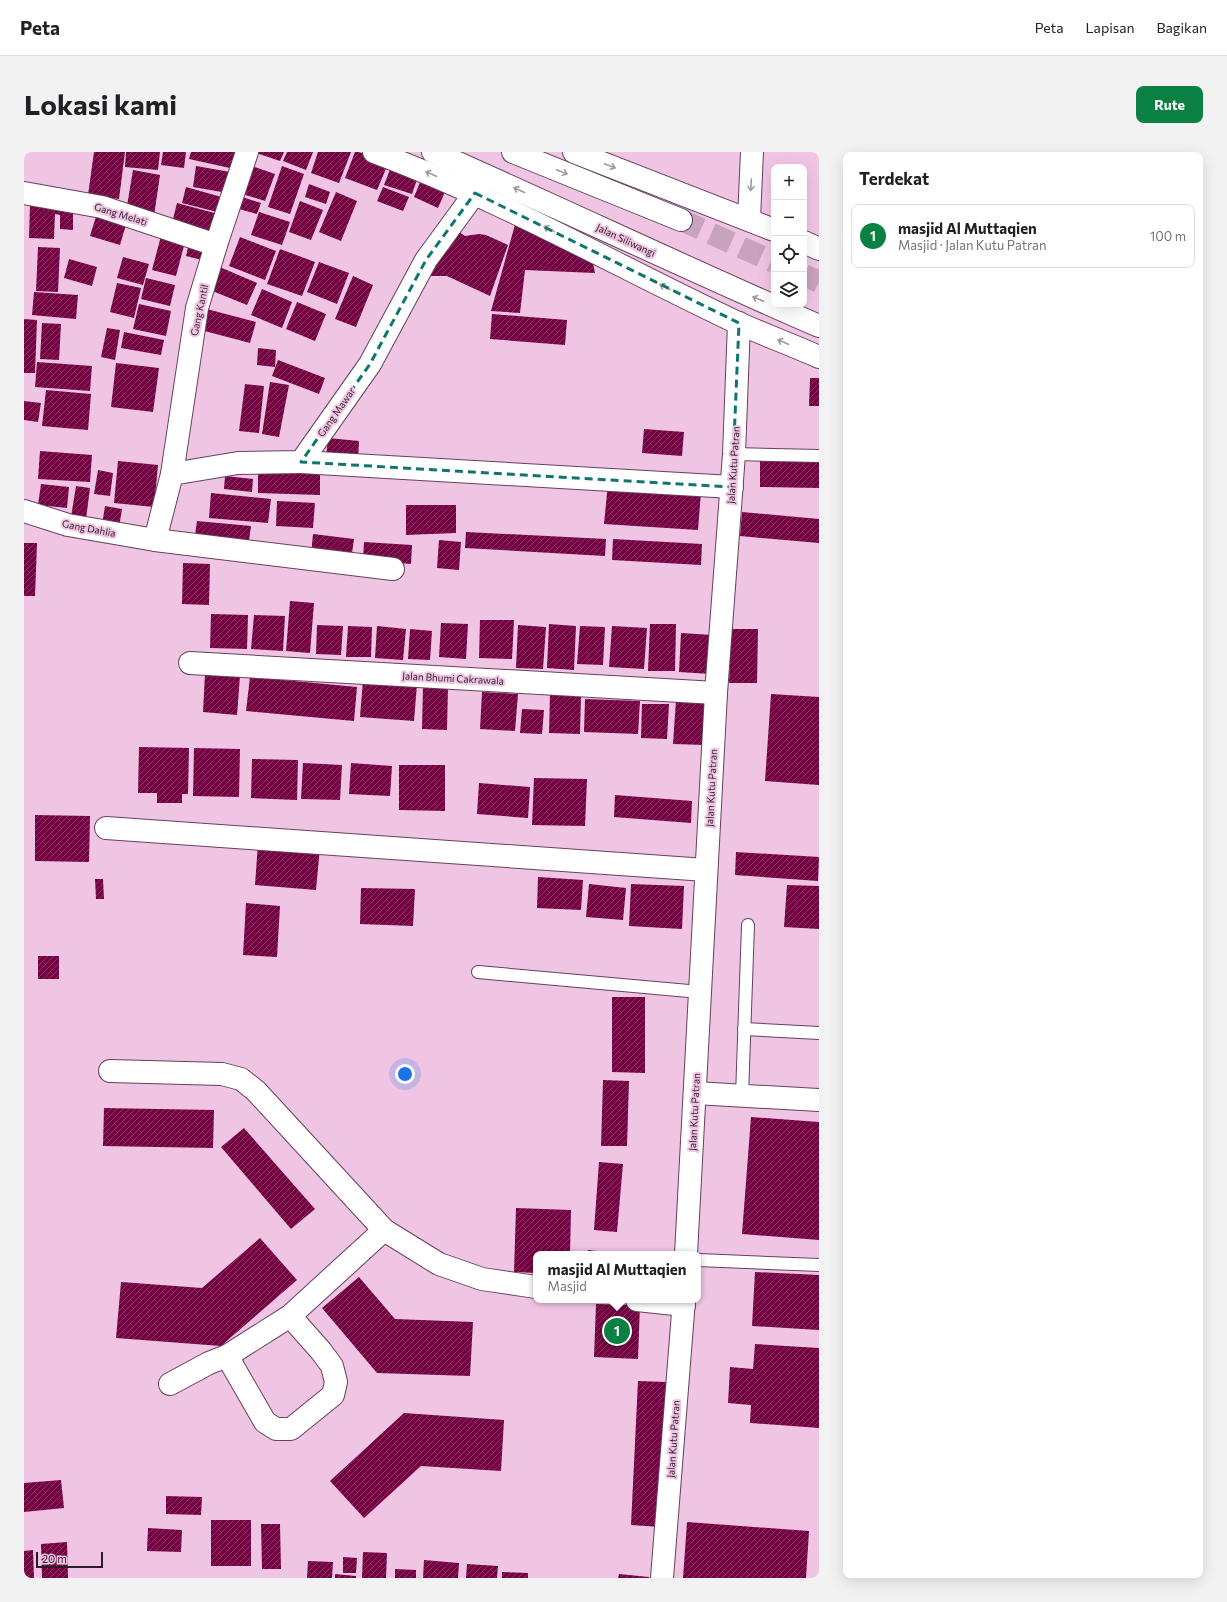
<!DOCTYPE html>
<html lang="id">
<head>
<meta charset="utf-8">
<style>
  :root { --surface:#fff; --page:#f2f2f2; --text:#202124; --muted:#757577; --line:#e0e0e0; --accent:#0b8043 }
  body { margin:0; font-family:Commissioner,sans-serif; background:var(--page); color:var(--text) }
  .controls { position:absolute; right:12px; top:12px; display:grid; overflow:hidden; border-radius:8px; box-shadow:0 4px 16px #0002 }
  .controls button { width:36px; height:36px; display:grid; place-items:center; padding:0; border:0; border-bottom:1px solid var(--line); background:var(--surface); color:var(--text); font:20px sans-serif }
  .scale { position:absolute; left:12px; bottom:10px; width:67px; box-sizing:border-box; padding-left:4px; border:2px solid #2c1c28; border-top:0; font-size:11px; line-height:14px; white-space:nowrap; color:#2c1c28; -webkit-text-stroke:3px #f0c5e4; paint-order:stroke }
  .you { position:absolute; left:381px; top:922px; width:14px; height:14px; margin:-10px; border:3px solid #fff; border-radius:50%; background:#1a73e8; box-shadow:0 0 0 6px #1a73e833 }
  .badge { display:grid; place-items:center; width:26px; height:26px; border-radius:50%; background:var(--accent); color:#fff; font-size:13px; font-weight:700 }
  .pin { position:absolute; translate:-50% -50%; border:2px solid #fff; box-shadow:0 1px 4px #0006 }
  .popup { position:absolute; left:509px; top:1099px; width:168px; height:52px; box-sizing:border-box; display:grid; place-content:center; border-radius:8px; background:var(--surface); filter:drop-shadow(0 1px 3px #0005); font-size:13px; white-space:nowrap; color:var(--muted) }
  .popup b { font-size:15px; color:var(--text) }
  .popup::after { content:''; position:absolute; left:50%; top:100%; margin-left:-8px; border:8px solid transparent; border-top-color:var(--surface) }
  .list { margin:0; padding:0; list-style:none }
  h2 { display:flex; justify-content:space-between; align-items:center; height:52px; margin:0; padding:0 16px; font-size:17px }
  h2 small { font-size:13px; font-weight:400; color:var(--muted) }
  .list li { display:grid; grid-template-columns:26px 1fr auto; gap:12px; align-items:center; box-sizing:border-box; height:64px; margin:0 8px 8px; padding:0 8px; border:1px solid var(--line); border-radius:8px }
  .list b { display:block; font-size:15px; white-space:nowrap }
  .list p { margin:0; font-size:13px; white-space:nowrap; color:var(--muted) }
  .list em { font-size:13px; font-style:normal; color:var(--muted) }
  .icon { flex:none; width:22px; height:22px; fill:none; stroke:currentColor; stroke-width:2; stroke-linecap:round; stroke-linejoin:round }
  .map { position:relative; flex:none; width:795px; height:1426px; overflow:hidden; border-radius:8px }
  header { display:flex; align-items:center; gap:24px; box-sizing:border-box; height:56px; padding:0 20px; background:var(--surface); border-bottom:1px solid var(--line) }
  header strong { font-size:19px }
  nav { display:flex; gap:22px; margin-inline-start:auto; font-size:14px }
  .intro { display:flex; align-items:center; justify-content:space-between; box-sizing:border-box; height:96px; padding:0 24px }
  h1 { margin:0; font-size:28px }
  .button { padding:10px 18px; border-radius:8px; background:var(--accent); color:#fff; font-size:14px; font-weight:700 }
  main { display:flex; gap:24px; padding:0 24px }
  aside { flex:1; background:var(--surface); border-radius:8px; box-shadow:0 4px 16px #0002 }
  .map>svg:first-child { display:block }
</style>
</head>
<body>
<header>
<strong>Peta</strong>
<nav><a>Peta</a><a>Lapisan</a><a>Bagikan</a></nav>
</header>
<div class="intro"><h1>Lokasi kami</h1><a class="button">Rute</a></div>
<main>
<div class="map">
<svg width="795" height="1426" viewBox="0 0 795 1426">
  <defs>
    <pattern id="building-hatch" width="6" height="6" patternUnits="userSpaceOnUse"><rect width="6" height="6" fill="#750242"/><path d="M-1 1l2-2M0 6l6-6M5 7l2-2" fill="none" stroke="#883061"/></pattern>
  </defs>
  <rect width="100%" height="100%" fill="#f0c5e4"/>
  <!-- building -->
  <g fill="url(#building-hatch)">
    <polygon points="70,0 101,0 95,47 64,43"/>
    <polygon points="102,0 136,0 134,18 101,15"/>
    <polygon points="139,0 162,0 160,16 137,13"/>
    <polygon points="167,0 219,0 215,18 165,7"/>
    <polygon points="229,0 260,0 256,9"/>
    <polygon points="263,0 289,0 282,18 259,9"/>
    <polygon points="294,0 327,0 315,31 287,21"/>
    <polygon points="331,0 335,0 364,12 353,38 321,26"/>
    <polygon points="369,10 396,19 388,42 360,33"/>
    <polygon points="222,12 251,22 241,49 212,40"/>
    <polygon points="172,14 212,21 209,42 169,35"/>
    <polygon points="258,14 280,22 266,62 244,55"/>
    <polygon points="109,18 136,23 130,64 102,60"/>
    <polygon points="399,23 424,33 414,56 390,45"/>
    <polygon points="285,32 306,40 302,52 281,45"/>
    <polygon points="162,35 201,46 197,61 158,51"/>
    <polygon points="359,35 385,45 379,59 353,49"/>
    <polygon points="312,40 333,49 317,89 295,80"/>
    <polygon points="212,43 237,51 233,62 208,55"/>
    <polygon points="276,49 299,58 287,88 265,80"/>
    <polygon points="153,51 198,63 192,87 147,75"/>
    <polygon points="6,52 49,54 49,78 36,77 36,63 31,62 30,87 5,86"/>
    <polygon points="74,58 104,66 96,93 66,84"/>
    <polygon points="235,60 266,70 258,93 227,83"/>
    <polygon points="492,69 567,101 571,121 501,118 496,161 467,159"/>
    <polygon points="435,80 441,84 455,82 462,83 484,93 466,144 423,124 402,124"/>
    <polygon points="137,84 161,90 152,124 128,118"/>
    <polygon points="216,85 252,99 241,128 205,114"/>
    <polygon points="165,91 181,95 178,108 162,104"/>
    <polygon points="14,95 36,96 34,140 12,139"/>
    <polygon points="256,97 291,110 278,144 243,132"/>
    <polygon points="99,105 125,112 119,133 93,126"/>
    <polygon points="45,107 73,115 68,134 40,126"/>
    <polygon points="295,110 325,121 313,152 283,140"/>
    <polygon points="191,113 233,131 223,153 181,136"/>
    <polygon points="329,124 349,133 332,175 311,167"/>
    <polygon points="122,126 151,133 146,154 117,147"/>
    <polygon points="93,131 117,136 110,166 86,160"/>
    <polygon points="238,137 268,150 258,176 227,163"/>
    <polygon points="10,140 54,143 52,167 8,163"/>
    <polygon points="273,150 302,162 291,189 262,177"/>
    <polygon points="115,152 147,159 142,184 109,177"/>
    <polygon points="179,156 232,170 226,191 173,177"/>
    <polygon points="468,162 543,168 541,193 466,187"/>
    <polygon points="0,167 13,168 11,221 0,221"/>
    <polygon points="18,171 37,172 35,208 16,207"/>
    <polygon points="83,176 96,178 91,208 77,205"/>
    <polygon points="100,180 140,188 137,203 97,196"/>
    <polygon points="234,196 252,198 251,215 233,213"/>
    <polygon points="254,208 301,226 295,242 248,224"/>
    <polygon points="13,210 68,214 66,239 11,235"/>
    <polygon points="92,211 135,216 129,260 87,255"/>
    <polygon points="786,226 795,226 795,254 785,254"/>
    <polygon points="246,230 265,233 255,285 238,282"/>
    <polygon points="221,232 240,234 235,281 215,279"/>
    <polygon points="22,238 67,242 64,278 18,274"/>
    <polygon points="0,249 17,251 14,270 0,268"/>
    <polygon points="620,277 660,280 658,304 618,301"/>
    <polygon points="304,286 335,289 334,308 302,305"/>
    <polygon points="16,299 68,303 66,330 14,327"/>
    <polygon points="736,308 795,308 795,336 736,335"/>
    <polygon points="94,309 134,313 130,355 90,351"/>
    <polygon points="74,318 89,321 86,344 70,342"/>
    <polygon points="234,320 296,321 296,343 234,341"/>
    <polygon points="201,324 229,327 228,340 200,337"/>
    <polygon points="584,331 677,340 674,378 580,372"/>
    <polygon points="17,332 45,335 43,356 14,353"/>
    <polygon points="52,334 66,336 62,367 47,365"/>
    <polygon points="187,341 247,347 244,371 185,366"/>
    <polygon points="253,349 291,351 289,376 252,374"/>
    <polygon points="382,353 432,353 432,381 382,383"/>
    <polygon points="81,354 98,357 95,375 78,373"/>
    <polygon points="718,360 795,367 795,391 716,384"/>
    <polygon points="173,369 227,374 224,396 170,390"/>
    <polygon points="442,380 582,387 581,404 441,396"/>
    <polygon points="289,382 330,387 327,408 287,403"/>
    <polygon points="589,387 678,392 677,413 588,408"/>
    <polygon points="415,388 437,390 435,418 413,416"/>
    <polygon points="340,390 388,393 387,412 339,408"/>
    <polygon points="0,391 13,391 11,444 0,444"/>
    <polygon points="159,411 186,412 185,453 158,452"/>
    <polygon points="266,449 290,451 286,501 262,499"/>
    <polygon points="187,462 224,463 223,497 186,496"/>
    <polygon points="230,463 261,464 259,499 227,497"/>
    <polygon points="456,468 490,468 488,507 455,506"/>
    <polygon points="417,471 444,472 442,507 415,505"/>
    <polygon points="525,472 552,474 550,518 523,516"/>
    <polygon points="626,472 652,472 651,519 624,519"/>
    <polygon points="293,473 319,474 317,503 292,502"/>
    <polygon points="494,473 522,475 519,517 492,516"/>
    <polygon points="324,474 348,475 347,505 322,505"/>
    <polygon points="353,474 382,477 379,508 351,506"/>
    <polygon points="556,474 581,475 579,513 553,512"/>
    <polygon points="588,474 623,476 620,517 585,515"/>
    <polygon points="386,477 408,479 406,508 384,507"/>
    <polygon points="707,477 734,477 733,531 705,531"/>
    <polygon points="657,481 689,483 687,522 655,520"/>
    <polygon points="181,522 216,524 213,563 179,560"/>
    <polygon points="226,525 333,535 330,569 222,559"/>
    <polygon points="339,528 393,532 390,569 336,565"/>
    <polygon points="399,534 424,535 423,578 398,577"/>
    <polygon points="458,540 494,542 491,579 456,577"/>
    <polygon points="526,542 557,543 556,582 525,581"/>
    <polygon points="747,542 795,545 795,633 741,629"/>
    <polygon points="561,547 616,549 614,582 560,580"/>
    <polygon points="652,548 684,550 681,593 649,592"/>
    <polygon points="618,552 645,552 643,587 617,586"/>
    <polygon points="498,557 520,558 518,582 496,581"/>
    <polygon points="115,595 165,596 164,642 158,642 158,651 133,651 133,641 114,641"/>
    <polygon points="170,596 216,597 215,645 169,644"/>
    <polygon points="228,607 274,608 273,648 227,646"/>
    <polygon points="279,611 318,613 316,648 277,647"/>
    <polygon points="327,611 368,614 366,644 325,642"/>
    <polygon points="375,613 421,613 421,659 375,658"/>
    <polygon points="510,626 563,627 561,674 508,673"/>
    <polygon points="455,631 506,635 504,666 453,662"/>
    <polygon points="591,643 668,649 667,671 590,665"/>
    <polygon points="11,663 66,664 65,710 11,709"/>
    <polygon points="234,691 296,695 292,738 231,733"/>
    <polygon points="712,700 795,705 794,729 711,723"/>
    <polygon points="514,725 559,728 557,758 513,756"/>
    <polygon points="71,727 79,727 80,747 72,747"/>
    <polygon points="565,732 602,736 599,768 562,765"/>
    <polygon points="607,732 660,734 658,777 605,774"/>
    <polygon points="763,733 795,734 795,777 760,775"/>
    <polygon points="337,736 391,737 389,774 336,772"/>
    <polygon points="222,751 256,754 253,805 219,803"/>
    <rect x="14" y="804" width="21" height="23"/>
    <polygon points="588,845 621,845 621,921 588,920"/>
    <polygon points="579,928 605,929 603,994 577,994"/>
    <polygon points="80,956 190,958 189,996 79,994"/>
    <polygon points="727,965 795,970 795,1088 718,1082"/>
    <polygon points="220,976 291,1057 267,1077 197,995"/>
    <polygon points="575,1010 599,1012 593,1080 570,1078"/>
    <polygon points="492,1056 547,1058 546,1102 512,1102 512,1121 490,1120"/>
    <polygon points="236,1086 273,1128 197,1194 92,1186 97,1130 178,1136"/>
    <polygon points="564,1098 589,1101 589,1102 563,1102"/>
    <polygon points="731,1120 795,1123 795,1178 728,1174"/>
    <polygon points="335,1125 371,1167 449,1170 446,1224 353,1221 298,1156"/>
    <polygon points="572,1152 616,1153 614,1207 570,1205"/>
    <polygon points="731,1192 795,1196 795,1276 726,1271 727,1253 704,1251 706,1215 729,1217"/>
    <polygon points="614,1229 643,1230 636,1375 607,1373"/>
    <polygon points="380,1261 480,1268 477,1319 397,1314 340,1366 306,1329"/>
    <polygon points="37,1328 40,1356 0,1360 0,1331"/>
    <polygon points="142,1344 178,1345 177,1363 142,1362"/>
    <rect x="187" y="1368" width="40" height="46"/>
    <polygon points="663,1370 785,1379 782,1426 659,1426"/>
    <polygon points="237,1372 256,1372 257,1417 238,1417"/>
    <polygon points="124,1376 158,1378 157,1400 123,1399"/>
    <polygon points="43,1390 44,1426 18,1426 17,1392"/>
    <polygon points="9,1398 10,1426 0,1426 0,1399"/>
    <polygon points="339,1400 363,1401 362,1426 338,1426"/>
    <polygon points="319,1405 333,1406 332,1421 319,1421"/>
    <polygon points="400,1408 435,1411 434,1426 399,1426"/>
    <polygon points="284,1409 309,1410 308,1426 283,1426"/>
    <polygon points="443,1412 474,1414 473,1426 442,1426"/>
    <polygon points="371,1417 392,1418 392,1426 371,1426"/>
    <polygon points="478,1420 504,1421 504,1426 478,1426"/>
    <polygon points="311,1422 332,1424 332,1426 311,1426"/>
    <polygon points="595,1422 625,1425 625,1426 594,1426"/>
  </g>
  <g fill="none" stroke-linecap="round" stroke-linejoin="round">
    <!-- trunk-tunnel -->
    <g stroke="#c9a3be" stroke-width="22" stroke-dasharray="22 11" stroke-linecap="butt">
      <polyline points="657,68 750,110"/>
      <polyline points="780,123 795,130"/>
    </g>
    <!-- service casing -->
    <g stroke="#65415c" stroke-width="14">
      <g id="service">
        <polyline points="710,302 795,304"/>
        <polyline points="454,820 676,840"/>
        <polyline points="720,877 795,881"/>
        <polyline points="718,944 724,773"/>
        <polyline points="674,1108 795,1113"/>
      </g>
    </g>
    <!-- minor casing -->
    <g stroke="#65415c" stroke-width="24">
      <g id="minor">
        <polyline points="0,41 78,55 192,93"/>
        <polyline points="277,310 708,335"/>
        <polyline points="148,322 173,156 192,93 223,0"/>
        <polyline points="0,359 44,373 131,388 369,417"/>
        <polyline points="131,388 148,322 214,311 277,310 346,212 402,108 451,41"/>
        <polyline points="166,511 692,541"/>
        <polyline points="82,676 682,718"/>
        <polyline points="86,919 198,922 217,927 232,939 360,1078 415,1112 458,1127 512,1135"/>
        <polyline points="671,941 795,948"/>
        <polyline points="613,1148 660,1153"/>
        <polyline points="203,1204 241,1270 252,1277 267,1277 309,1243 312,1230 308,1214 297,1199 266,1164"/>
        <polyline points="146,1232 185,1211 203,1204 266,1164 360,1078"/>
      </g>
    </g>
    <!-- tertiary casing -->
    <g stroke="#65415c" stroke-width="24">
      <g id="tertiary">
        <path d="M350,0C476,47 593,114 714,171C741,183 768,193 795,205"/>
        <polyline points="725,67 728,0"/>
        <polyline points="662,1102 692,541 710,302 715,171"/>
        <polyline points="638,1426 660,1148"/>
      </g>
    </g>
    <!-- trunk casing -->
    <g stroke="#65415c" stroke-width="24">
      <g id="trunk">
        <path d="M409,0C538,57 666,118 795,174"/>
        <polyline points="489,0 657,68"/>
        <polyline points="550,0 750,78"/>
        <polyline points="780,90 795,97"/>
      </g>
    </g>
    <!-- service -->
    <use href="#service" stroke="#fff" stroke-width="12"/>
    <!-- minor -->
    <use href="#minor" stroke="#fff" stroke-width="22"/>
    <!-- tertiary -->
    <use href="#tertiary" stroke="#fff" stroke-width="22"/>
    <!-- trunk -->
    <use href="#trunk" stroke="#fff" stroke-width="22"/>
  </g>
  <!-- one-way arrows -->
  <defs><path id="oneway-shaft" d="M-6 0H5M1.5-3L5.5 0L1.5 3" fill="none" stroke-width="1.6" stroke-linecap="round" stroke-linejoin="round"/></defs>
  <g stroke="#a0999e">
    <use href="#oneway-shaft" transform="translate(586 14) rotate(21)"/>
    <use href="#oneway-shaft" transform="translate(538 20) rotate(22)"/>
    <use href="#oneway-shaft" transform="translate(407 22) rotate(-157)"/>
    <use href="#oneway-shaft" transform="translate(727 33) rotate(93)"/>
    <use href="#oneway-shaft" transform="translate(495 38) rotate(-156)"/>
    <use href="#oneway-shaft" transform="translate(525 77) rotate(-154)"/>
    <use href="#oneway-shaft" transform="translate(641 135) rotate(-154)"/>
    <use href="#oneway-shaft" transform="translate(734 147) rotate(-157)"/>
    <use href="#oneway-shaft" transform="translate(759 190) rotate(-157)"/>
  </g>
  <!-- marked area -->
  <path fill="none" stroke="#0f766e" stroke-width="3" stroke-dasharray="8 5" stroke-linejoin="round" d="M451,41L715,171L708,335L277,310L346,212L402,108Z"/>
  <g text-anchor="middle" stroke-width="4" stroke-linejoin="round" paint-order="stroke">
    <!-- street labels -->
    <g font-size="10" fill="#2c1c28" stroke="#f0c5e4">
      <text transform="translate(97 62) rotate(17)" y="4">Gang Melati</text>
      <text transform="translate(602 88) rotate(25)" y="4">Jalan Siliwangi</text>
      <text transform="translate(175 158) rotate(-78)" y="4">Gang Kantil</text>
      <text transform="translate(312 260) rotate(-55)" y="4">Gang Mawar</text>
      <text transform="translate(709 313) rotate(-86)" y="4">Jalan Kutu Patran</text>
      <text transform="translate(65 376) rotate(11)" y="4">Gang Dahlia</text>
      <text transform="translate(429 526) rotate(3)" y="4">Jalan Bhumi Cakrawala</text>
      <text transform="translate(687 636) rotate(-87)" y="4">Jalan Kutu Patran</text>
      <text transform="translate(670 960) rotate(-87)" y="4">Jalan Kutu Patran</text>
      <text transform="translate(649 1287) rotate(-86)" y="4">Jalan Kutu Patran</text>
    </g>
  </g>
</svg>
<div class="controls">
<button>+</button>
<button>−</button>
<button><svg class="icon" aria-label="locate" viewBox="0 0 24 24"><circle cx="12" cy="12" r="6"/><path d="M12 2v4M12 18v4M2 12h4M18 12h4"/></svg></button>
<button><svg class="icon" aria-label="layers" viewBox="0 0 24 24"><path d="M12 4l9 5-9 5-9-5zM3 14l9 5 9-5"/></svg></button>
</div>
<div class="scale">20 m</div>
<div class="you"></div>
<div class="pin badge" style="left:593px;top:1179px">1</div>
<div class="popup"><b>masjid Al Muttaqien</b>Masjid</div>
</div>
<aside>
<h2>Terdekat<small></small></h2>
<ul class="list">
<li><span class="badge">1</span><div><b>masjid Al Muttaqien</b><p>Masjid · Jalan Kutu Patran</p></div><em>100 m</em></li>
</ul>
</aside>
</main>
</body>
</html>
